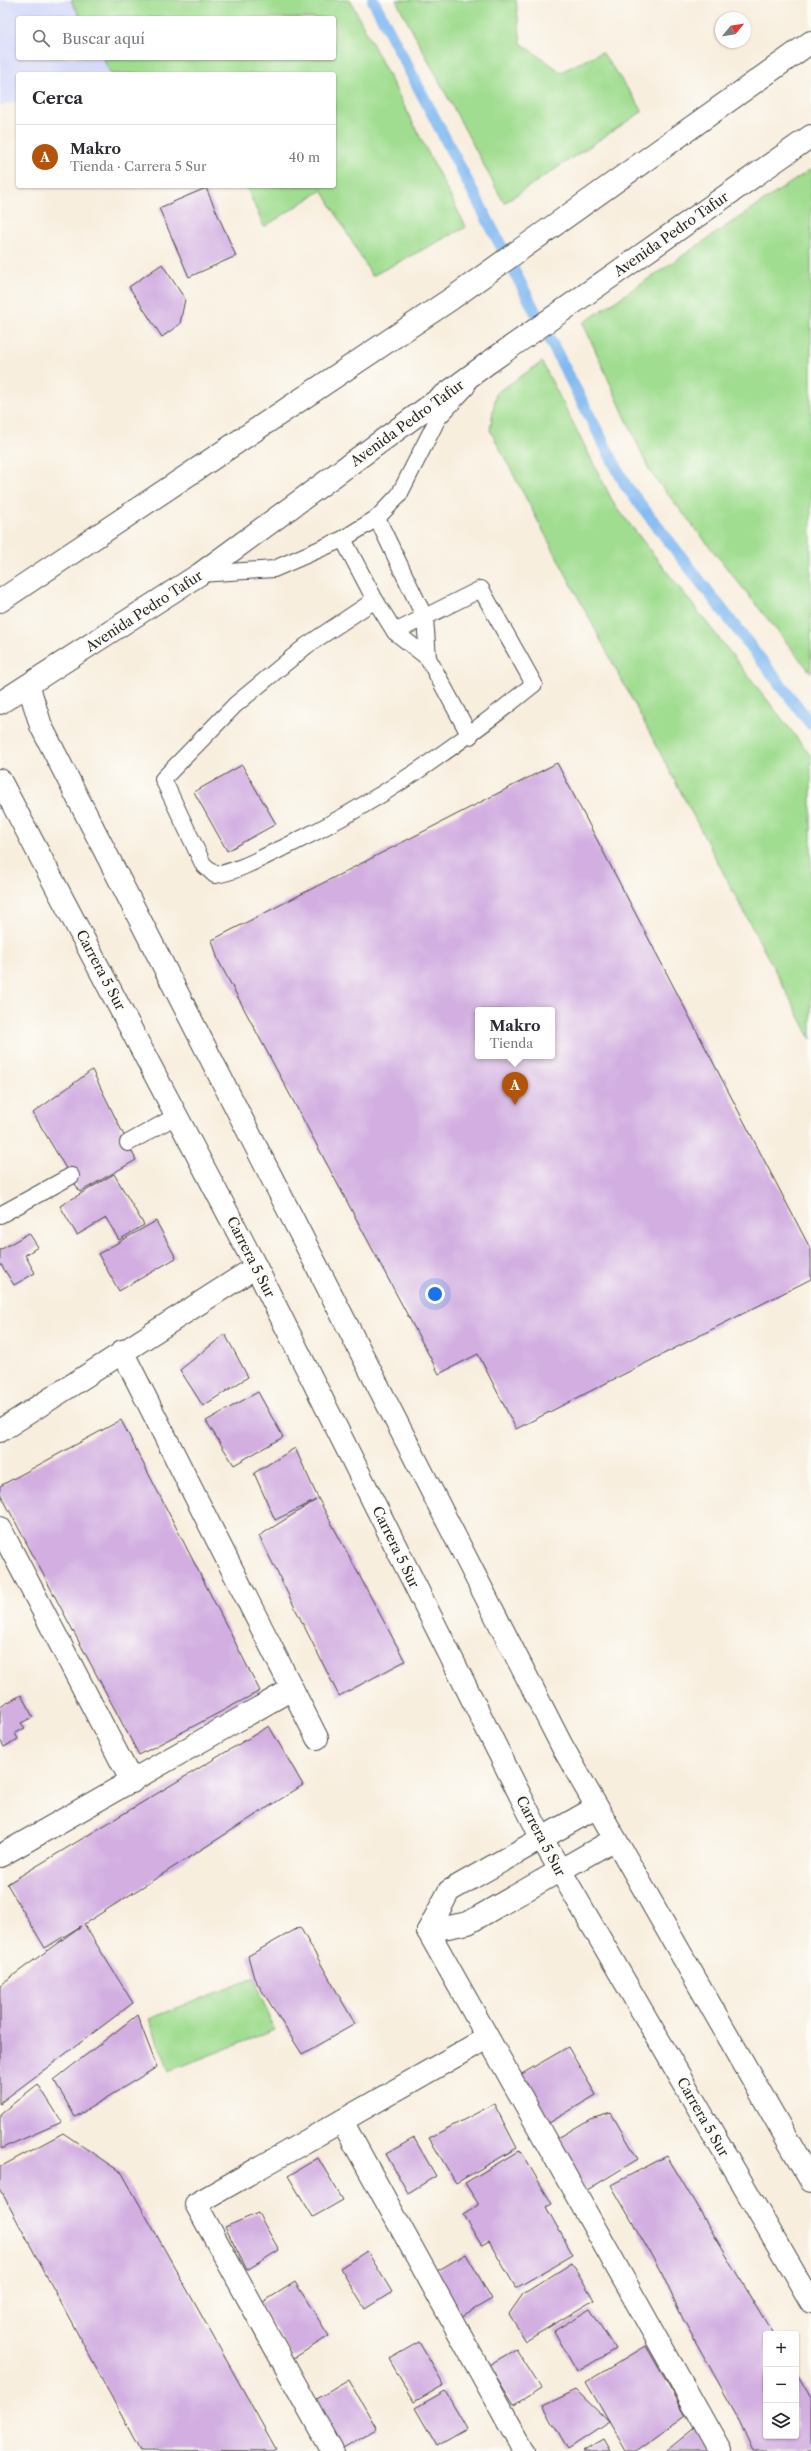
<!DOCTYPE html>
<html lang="es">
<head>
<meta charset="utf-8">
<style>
  :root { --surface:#fff; --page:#f2f2f3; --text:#2b2b33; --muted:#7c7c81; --line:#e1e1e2; --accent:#b45309 }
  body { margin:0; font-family:"Libre Caslon Text",serif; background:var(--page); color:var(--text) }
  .controls { position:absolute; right:12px; bottom:12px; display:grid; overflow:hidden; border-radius:4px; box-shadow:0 1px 3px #0004 }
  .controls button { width:36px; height:36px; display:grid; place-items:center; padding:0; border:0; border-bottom:1px solid var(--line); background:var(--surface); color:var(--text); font:20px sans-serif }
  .compass { position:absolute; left:715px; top:12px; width:36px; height:36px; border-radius:50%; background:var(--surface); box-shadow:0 1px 3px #0004; rotate:60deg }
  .you { position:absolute; left:435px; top:1294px; width:14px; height:14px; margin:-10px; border:3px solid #fff; border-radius:50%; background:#1a73e8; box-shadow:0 0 0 6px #1a73e833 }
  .badge { display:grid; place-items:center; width:26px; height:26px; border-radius:50%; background:var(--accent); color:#fff; font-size:13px; font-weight:700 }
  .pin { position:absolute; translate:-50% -33px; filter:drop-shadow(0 1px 2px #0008) }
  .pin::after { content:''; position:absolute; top:21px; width:14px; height:12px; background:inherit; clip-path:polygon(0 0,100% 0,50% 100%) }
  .popup { position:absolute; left:475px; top:1007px; width:80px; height:52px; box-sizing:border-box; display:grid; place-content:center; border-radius:4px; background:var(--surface); filter:drop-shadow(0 1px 3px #0005); font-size:13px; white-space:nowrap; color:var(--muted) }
  .popup b { font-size:15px; color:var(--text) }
  .popup::after { content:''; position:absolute; left:50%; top:100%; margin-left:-8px; border:8px solid transparent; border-top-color:var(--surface) }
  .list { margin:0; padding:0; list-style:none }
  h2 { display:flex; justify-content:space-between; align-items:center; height:52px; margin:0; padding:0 16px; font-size:17px }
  h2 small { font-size:13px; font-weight:400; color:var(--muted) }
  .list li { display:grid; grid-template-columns:26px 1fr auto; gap:12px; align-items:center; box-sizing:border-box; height:64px; padding:0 16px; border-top:1px solid var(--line) }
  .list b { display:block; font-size:15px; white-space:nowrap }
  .list p { margin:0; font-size:13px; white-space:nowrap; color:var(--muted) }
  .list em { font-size:13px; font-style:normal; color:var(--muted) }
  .icon { flex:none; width:22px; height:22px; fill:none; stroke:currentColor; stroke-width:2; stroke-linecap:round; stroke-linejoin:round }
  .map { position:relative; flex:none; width:811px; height:2451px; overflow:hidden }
  .search { position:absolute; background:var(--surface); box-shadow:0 1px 3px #0004; left:16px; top:16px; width:320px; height:44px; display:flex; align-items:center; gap:10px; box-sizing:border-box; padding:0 14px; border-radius:4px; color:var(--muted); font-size:15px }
  .panel { position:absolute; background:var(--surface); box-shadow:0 1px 3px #0004; left:16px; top:72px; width:320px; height:116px; border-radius:4px }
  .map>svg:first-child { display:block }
</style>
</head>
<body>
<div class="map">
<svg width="811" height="2451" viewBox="0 0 811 2451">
  <rect width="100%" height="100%" fill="#fdfcf7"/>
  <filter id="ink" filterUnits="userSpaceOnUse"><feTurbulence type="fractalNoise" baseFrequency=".025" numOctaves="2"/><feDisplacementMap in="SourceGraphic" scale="8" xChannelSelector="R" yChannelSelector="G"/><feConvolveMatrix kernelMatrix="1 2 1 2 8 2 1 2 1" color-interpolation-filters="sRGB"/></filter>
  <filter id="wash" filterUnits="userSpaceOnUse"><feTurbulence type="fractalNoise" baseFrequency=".012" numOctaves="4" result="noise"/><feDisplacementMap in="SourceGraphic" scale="16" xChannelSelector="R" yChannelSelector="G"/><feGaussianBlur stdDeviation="0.9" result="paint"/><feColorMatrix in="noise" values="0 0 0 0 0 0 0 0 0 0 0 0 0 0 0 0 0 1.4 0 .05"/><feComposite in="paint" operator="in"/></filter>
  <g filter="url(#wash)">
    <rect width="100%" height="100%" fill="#f8eede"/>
    <!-- built -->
    <polygon fill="#d4d8f9" points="0,0 343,0 306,18 18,18 18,58 166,58 111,74 18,74 18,101 0,106"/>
    <!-- green -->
    <g fill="#a1dd91" stroke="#66845e">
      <polygon points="71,0 350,0 466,227 372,276 322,190 264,227 246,186 334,186 334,74 111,74 103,58 334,58 334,18 81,18"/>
      <polygon points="396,0 516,0 521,43 561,72 602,52 643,111 504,203"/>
      <polygon points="811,169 811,673 650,472 583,323"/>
      <polygon points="542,362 614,504 811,756 811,1039 490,430 496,393"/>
      <polygon points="254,1978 274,2030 169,2071 149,2019"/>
    </g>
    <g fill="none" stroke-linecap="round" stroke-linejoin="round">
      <!-- stream -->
      <polyline stroke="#81b9f1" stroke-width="12" points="373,0 626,486 811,724"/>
    </g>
    <g id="blocks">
      <!-- building -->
      <g fill="#d2aee1" fill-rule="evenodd">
        <polygon points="206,188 236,256 189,277 159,208"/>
        <polygon points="162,264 185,299 180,324 162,337 129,287"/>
        <path d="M557,763L811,1250V1279L516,1429L478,1354L439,1374L218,960L212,940ZM478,1010H552V1056H478Z"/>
        <polygon points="242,765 276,824 227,851 194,792"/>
        <polygon points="92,1070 136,1160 80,1192 33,1113"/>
        <polygon points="114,1174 144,1225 119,1240 106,1218 77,1235 60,1206"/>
        <polygon points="156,1221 176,1258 119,1291 98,1254"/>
        <polygon points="29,1233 38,1247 25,1255 35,1273 14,1285 0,1263 0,1250"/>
        <polygon points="225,1334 248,1377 203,1406 180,1370"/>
        <polygon points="258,1392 283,1437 234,1465 206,1421"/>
        <polygon points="121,1420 260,1691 139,1755 0,1493 0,1486"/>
        <polygon points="295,1448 318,1498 405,1661 339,1696 259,1536 316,1500 275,1520 254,1473"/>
        <polygon points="21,1695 33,1717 21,1723 25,1728 15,1733 18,1739 4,1747 0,1740 0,1707"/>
        <polygon points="269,1726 303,1785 84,1924 133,2003 0,2103 0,1985 81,1926 45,1948 7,1884"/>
        <polygon points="300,1927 355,2024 302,2054 254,1978 248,1956"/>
        <polygon points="137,2015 157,2067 75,2117 54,2080"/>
        <polygon points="568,2047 596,2095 549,2123 520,2075"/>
        <polygon points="38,2084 62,2122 0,2149 0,2114"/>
        <polygon points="494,2104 517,2148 456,2183 429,2138"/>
        <polygon points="611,2113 638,2159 584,2192 553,2141 590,2119"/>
        <polygon points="63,2133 122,2173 276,2449 272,2451 140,2450 0,2189 0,2167"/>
        <polygon points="414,2138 436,2176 408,2193 386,2154"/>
        <polygon points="520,2150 552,2204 546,2207 573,2255 516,2288 489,2242 482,2246 463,2215 479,2205 465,2183"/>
        <polygon points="667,2156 773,2334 766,2334 766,2436 796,2436 796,2372 811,2398 811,2451 753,2451 736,2414 683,2319 662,2274 611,2185"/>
        <polygon points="318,2158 343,2200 313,2217 288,2176"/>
        <polygon points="258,2213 279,2250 247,2270 225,2227"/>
        <polygon points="367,2251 392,2292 365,2309 340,2268"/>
        <polygon points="466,2254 492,2299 462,2316 437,2271"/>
        <polygon points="572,2263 594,2300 526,2341 509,2314 523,2294"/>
        <polygon points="295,2282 329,2336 294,2358 260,2304"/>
        <polygon points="590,2309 615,2349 577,2372 554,2331"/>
        <polygon points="419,2342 444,2385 414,2402 389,2359"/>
        <polygon points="646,2346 686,2415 636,2451 626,2451 586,2382"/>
        <polygon points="516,2349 541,2388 514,2405 489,2365"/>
        <polygon points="349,2380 377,2429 343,2449 315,2400"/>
        <polygon points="576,2390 609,2422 568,2449 543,2406"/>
        <polygon points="445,2391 467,2429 437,2446 415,2408"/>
        <polygon points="697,2426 710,2451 666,2451"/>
        <polygon points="604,2439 611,2451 583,2451"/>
      </g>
    </g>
  </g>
  <g filter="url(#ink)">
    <use href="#blocks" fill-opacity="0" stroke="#4a4846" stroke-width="1"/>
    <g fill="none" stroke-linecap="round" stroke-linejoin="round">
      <!-- service casing -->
      <g stroke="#4a4846" stroke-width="18">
        <g id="service">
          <polyline points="377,518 425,618 428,658"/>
          <polyline points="343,539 375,600 395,632 428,658 470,736"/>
          <polyline points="200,574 274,569 343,539 377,518 399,495 438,418 467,387"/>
          <path d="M375,600L306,646L235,705L163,779L203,864L215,875C240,871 262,857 285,847C376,804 456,747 534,684L481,589L395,632"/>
          <polyline points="128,1143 178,1115"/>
          <polyline points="0,1215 71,1176"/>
        </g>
      </g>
      <!-- minor casing -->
      <g stroke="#4a4846" stroke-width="24">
        <g id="minor">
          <polyline points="122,1351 317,1738"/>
          <polyline points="0,1431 256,1267"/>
          <polyline points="0,1528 132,1782"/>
          <polyline points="0,1856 292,1689"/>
          <polyline points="428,1931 720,2451"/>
          <polyline points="428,1931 449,1891 597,1807"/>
          <polyline points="428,1931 468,1923 615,1839"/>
          <polyline points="342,2121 524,2451"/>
          <polyline points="332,2451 196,2204 487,2038"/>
        </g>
      </g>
      <!-- tertiary casing -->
      <g stroke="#4a4846" stroke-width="24">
        <g id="tertiary">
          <polyline points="29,687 41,726 562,1746 811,2181"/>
          <polyline points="0,780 256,1267 542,1839 811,2302"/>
        </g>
      </g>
      <!-- secondary casing -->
      <g stroke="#4a4846" stroke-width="24">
        <g id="secondary">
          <polyline points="0,601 451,299 811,42"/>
          <polyline points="0,703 200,574 488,363 811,136"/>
        </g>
      </g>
      <!-- service -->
      <use href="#service" stroke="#fff" stroke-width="16"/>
      <!-- minor -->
      <use href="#minor" stroke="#fff" stroke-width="22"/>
      <!-- tertiary -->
      <use href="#tertiary" stroke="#fff" stroke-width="22"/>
      <!-- secondary -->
      <use href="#secondary" stroke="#fff" stroke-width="22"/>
    </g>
  </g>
  <g text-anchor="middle" stroke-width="4" stroke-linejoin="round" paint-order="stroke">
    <!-- street labels -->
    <g font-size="14" fill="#2b2b2b" stroke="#fdfcf7">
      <text transform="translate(671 234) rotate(-35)" y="5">Avenida Pedro Tafur</text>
      <text transform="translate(407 423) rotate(-36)" y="5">Avenida Pedro Tafur</text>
      <text transform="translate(144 611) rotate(-33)" y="5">Avenida Pedro Tafur</text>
      <text transform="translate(101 970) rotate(62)" y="5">Carrera 5 Sur</text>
      <text transform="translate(251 1257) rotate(63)" y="5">Carrera 5 Sur</text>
      <text transform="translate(396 1547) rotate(64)" y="5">Carrera 5 Sur</text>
      <text transform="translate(541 1836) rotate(62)" y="5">Carrera 5 Sur</text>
      <text transform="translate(703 2117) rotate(60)" y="5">Carrera 5 Sur</text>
    </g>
  </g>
</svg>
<div class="controls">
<button>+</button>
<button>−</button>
<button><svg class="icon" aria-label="layers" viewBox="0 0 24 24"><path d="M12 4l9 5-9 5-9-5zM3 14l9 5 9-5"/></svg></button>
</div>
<svg class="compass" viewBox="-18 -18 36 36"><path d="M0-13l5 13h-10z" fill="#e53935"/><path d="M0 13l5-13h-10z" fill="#7c7c81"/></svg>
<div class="you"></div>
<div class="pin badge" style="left:515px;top:1105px">A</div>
<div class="popup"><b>Makro</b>Tienda</div>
<div class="search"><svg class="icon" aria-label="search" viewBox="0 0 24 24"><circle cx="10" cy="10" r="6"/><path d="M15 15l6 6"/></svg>Buscar aquí</div>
<section class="panel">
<h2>Cerca<small></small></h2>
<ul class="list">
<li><span class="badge">A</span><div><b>Makro</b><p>Tienda · Carrera 5 Sur</p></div><em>40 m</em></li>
</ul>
</section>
</div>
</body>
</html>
